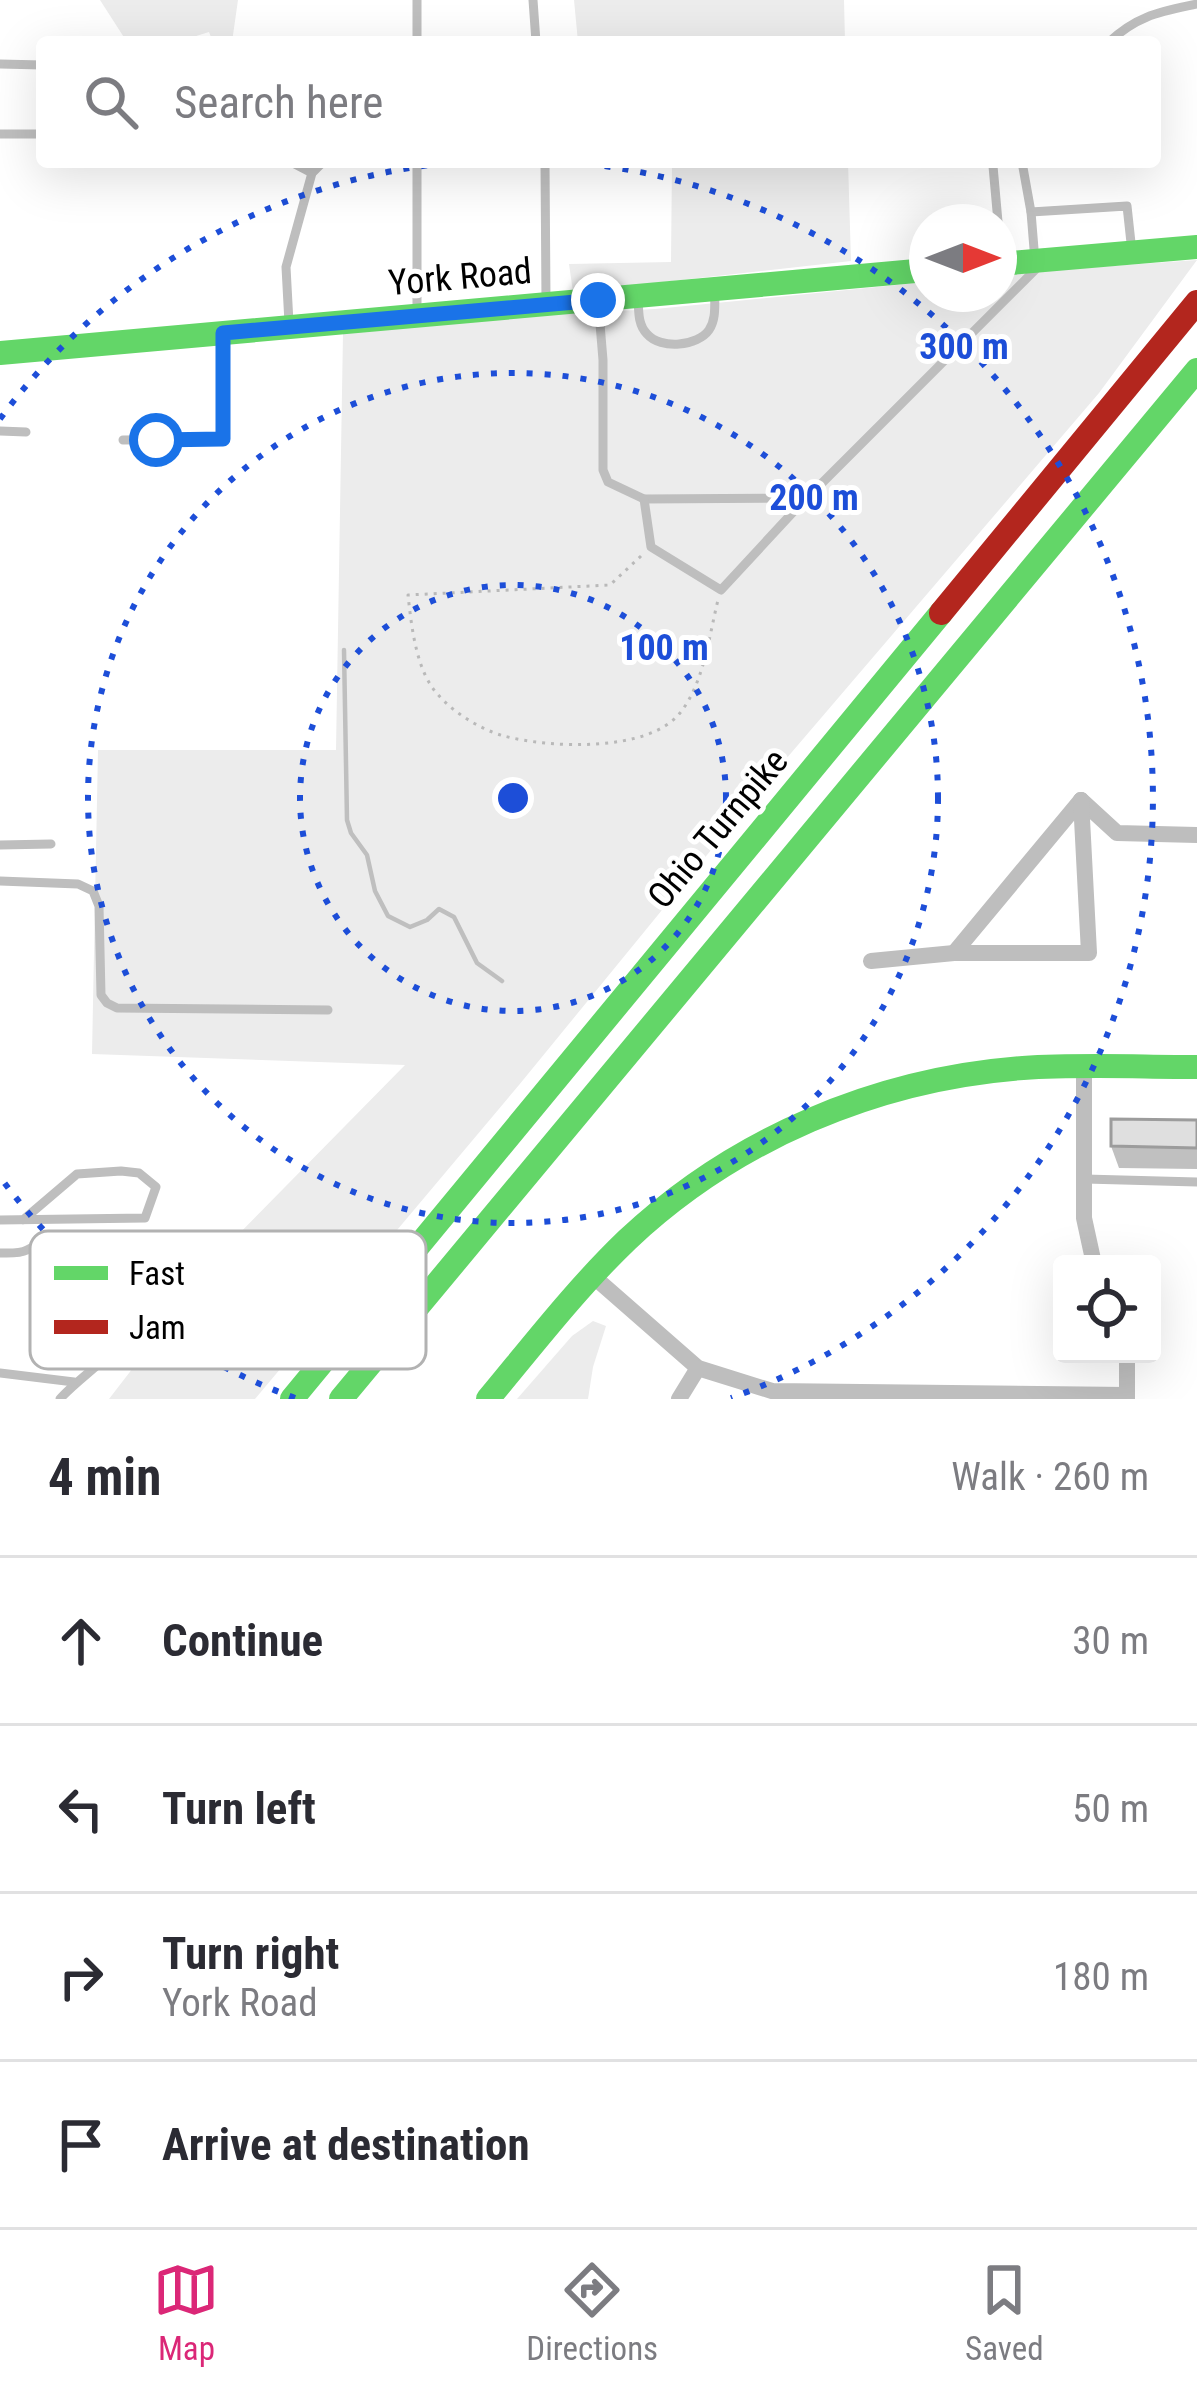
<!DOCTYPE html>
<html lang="en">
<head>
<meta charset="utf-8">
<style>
  :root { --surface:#fff; --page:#f2f2f3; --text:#2b2b33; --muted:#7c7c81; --line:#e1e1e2; --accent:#db2777 }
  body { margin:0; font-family:"Roboto Condensed",sans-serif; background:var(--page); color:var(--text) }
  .controls { position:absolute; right:36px; bottom:36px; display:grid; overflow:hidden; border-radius:12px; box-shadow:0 12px 48px #0002 }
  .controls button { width:108px; height:108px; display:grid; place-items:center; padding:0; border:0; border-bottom:3px solid var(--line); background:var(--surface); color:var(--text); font:60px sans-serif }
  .compass { position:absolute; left:909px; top:204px; width:108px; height:108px; border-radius:50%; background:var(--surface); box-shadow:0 12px 48px #0002; rotate:90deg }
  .stop { position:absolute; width:36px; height:36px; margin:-27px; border:9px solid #1a73e8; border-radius:50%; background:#fff }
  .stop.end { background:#1a73e8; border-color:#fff; box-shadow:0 3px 12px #0008 }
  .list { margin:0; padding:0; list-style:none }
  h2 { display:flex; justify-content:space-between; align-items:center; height:156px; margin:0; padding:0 48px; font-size:51px }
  h2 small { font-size:39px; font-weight:400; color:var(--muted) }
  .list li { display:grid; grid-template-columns:78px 1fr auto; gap:36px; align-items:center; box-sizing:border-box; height:168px; padding:0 48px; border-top:3px solid var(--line) }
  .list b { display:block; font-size:45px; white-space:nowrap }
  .list p { margin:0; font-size:39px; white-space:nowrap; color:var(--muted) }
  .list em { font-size:39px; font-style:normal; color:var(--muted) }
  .icon { flex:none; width:66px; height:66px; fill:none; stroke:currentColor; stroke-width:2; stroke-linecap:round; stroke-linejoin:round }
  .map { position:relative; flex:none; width:1197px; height:1399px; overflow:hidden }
  .search { position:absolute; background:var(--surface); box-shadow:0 12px 48px #0002; left:36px; right:36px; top:36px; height:132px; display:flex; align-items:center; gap:30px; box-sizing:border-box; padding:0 42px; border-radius:12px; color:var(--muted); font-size:45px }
  .sheet { height:828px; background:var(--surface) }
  nav { display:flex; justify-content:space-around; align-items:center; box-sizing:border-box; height:168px; border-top:3px solid var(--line); background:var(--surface); font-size:33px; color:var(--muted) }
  nav a { display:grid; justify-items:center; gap:6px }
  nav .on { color:var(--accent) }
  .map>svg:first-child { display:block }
</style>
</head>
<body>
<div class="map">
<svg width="1197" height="1399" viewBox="0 0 1197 1399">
  <rect width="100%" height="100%" fill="#fff"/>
  <!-- green -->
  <g fill="#ececec">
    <polygon points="100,0 238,0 232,42 213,42 209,32 177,42 127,42"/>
    <polygon points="574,0 844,0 845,42 578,42"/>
    <polygon points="672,162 848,162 851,261 573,292 569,264 671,262"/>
    <polygon points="1197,260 1099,393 774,773 519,1085 255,1399 109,1399 227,1246 405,1065 92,1054 98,750 336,750 343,333 525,316 655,309 927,282 927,294 999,294 999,274"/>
    <polygon points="593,1321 606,1326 593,1367 588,1399 517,1399 572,1336"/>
  </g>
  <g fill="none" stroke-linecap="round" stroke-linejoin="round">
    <!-- stream -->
    <polyline stroke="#bfbfbf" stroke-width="4.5" points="344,650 347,820 351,833 367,855 375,891 388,916 410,927 427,920 439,909 454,917 477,963 502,981"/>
    <!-- path -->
    <path stroke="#b9b9b9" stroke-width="3" stroke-dasharray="3 6" stroke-linecap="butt" d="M641,556L610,585L408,595C411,622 415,660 430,684C444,707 478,729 504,736C549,748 648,753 680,713C704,683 709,636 718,600"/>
    <!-- lane -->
    <g stroke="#bebebe" stroke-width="9">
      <polyline points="533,0 536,42"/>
      <polyline points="417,42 417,0"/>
      <path d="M1109,42C1138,15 1160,12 1197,4"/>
      <polyline points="0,64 42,65"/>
      <polyline points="0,134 39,134 42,137"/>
      <polyline points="291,162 312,173"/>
      <polyline points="417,162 417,311"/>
      <polyline points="545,162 546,301"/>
      <polyline points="1022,162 1031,212"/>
      <polyline points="993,166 998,222"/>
      <polyline points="999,233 1002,264"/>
      <polyline points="1035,261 1031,212 1127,206 1132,252"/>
      <path d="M638,296C639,309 637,324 647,334C661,350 698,346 709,330C717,318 714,303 715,290"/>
      <polyline points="598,300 603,360 603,470 608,482 644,499 792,498 809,496 1040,265"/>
      <polyline points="289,323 286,267 312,173 323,162"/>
      <polyline points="0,431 26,432"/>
      <polyline points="123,440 223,439 223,333"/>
      <polyline points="644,499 651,547 721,590 808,496"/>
      <polyline points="0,845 51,844"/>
      <polyline points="0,881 78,884 93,891 99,906 101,995 107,1003 117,1008 328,1010"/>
      <polyline points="1085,1179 1197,1182"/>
      <polyline points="0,1220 145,1218 156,1187 139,1173 121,1171 77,1174 23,1220"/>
      <path d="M0,1253C9,1253 19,1254 27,1250C37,1245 42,1241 53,1240C81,1239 110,1248 129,1268C178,1319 87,1367 60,1399"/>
      <polyline points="0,1373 74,1382"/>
    </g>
    <!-- street -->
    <g stroke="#bebebe" stroke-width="16">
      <polyline points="1081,800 1117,833 1197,835"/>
      <polyline points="954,953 1081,800"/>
      <polyline points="871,961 954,953 1089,953 1081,800"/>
      <polyline points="1084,1067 1084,1218 1094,1264"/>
      <polyline points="594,1277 698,1368 772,1391 1127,1395"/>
      <polyline points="679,1399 698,1368"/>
      <polyline points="1127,1399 1127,1354"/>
    </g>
    <!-- fast -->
    <g stroke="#63d668" stroke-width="24">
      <polyline points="999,264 1197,247"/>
      <polyline points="0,353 927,270"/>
      <polyline points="292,1399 941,613"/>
      <polyline points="341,1399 1197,370"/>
      <path d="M488,1399C533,1345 576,1289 627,1240C734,1139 876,1079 1023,1068C1081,1064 1139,1067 1197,1067"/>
    </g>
    <!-- jam -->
    <polyline stroke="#b3261e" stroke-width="24" points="941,613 1197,302"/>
  </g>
  <!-- wall -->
  <polygon fill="#c0c0c0" points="1197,1120 1197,1169 1119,1168 1111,1146"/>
  <!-- building -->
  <polygon fill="#dfdfdf" stroke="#9c9c9c" stroke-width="3" points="1111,1119 1197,1120 1197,1148 1111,1146"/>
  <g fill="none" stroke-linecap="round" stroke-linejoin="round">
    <!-- route -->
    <polyline stroke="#1a73e8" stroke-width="15" points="156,440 223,439 223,333 598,300"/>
  </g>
  <!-- distance rings -->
  <g fill="none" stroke="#1d4ed8" stroke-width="6" stroke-dasharray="6 12">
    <circle cx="513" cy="798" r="213"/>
    <circle cx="513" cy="798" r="425"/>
    <path d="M295 1398A638 638 0 0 1 0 1177M0 419A638 638 0 0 1 457 162M569 162A638 638 0 0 1 731 1398"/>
  </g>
  <g text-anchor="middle" stroke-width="10" stroke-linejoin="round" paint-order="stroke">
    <!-- street labels -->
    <g font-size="36" fill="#000" stroke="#fff">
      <text transform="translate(460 276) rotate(-5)" y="13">York Road</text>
      <text transform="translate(717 828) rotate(-50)" y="13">Ohio Turnpike</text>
    </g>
  </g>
  <!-- legend -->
  <rect x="30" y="1231" width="396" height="138" rx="18" fill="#fff" stroke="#b2b2b2" stroke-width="3"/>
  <rect x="54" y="1266" width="54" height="14" fill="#63d668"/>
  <rect x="54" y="1320" width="54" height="14" fill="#b3261e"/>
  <g font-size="33" fill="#000">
    <text x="129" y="1285">Fast</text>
    <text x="129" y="1339">Jam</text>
  </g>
  <circle cx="513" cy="798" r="18" fill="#1d4ed8" stroke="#fff" stroke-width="6"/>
  <g font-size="36" text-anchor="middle" font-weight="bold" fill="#1d4ed8" stroke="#fff" stroke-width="10" stroke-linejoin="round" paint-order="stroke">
    <text x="964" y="359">300 m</text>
    <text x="814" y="510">200 m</text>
    <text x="664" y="660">100 m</text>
  </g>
</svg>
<div class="controls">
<button><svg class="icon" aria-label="locate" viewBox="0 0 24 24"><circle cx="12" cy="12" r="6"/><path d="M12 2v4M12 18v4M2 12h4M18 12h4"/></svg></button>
</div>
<svg class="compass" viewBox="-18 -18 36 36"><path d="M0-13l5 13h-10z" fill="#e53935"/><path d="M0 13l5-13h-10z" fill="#7c7c81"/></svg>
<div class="stop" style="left:156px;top:440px"></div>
<div class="stop end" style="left:598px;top:300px"></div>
<div class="search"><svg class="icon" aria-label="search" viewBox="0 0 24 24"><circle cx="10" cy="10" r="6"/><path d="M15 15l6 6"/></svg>Search here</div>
</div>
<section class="sheet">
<h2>4 min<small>Walk · 260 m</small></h2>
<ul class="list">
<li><svg class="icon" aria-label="ahead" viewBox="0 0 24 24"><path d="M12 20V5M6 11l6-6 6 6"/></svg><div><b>Continue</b></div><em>30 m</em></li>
<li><svg class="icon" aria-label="left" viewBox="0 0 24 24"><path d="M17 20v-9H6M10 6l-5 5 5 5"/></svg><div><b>Turn left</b></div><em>50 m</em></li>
<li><svg class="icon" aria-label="right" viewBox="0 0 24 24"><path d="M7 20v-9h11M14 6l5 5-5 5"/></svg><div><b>Turn right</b><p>York Road</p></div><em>180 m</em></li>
<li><svg class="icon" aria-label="arrive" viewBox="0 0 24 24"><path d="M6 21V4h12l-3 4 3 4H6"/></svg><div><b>Arrive at destination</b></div></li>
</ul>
</section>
<nav>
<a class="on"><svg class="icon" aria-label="map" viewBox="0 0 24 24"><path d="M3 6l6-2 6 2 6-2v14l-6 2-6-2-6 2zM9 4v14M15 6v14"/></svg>Map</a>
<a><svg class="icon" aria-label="directions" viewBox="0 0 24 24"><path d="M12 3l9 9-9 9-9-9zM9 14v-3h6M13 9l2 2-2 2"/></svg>Directions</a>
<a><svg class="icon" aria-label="saved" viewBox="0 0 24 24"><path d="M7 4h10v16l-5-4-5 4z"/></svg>Saved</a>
</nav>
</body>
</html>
